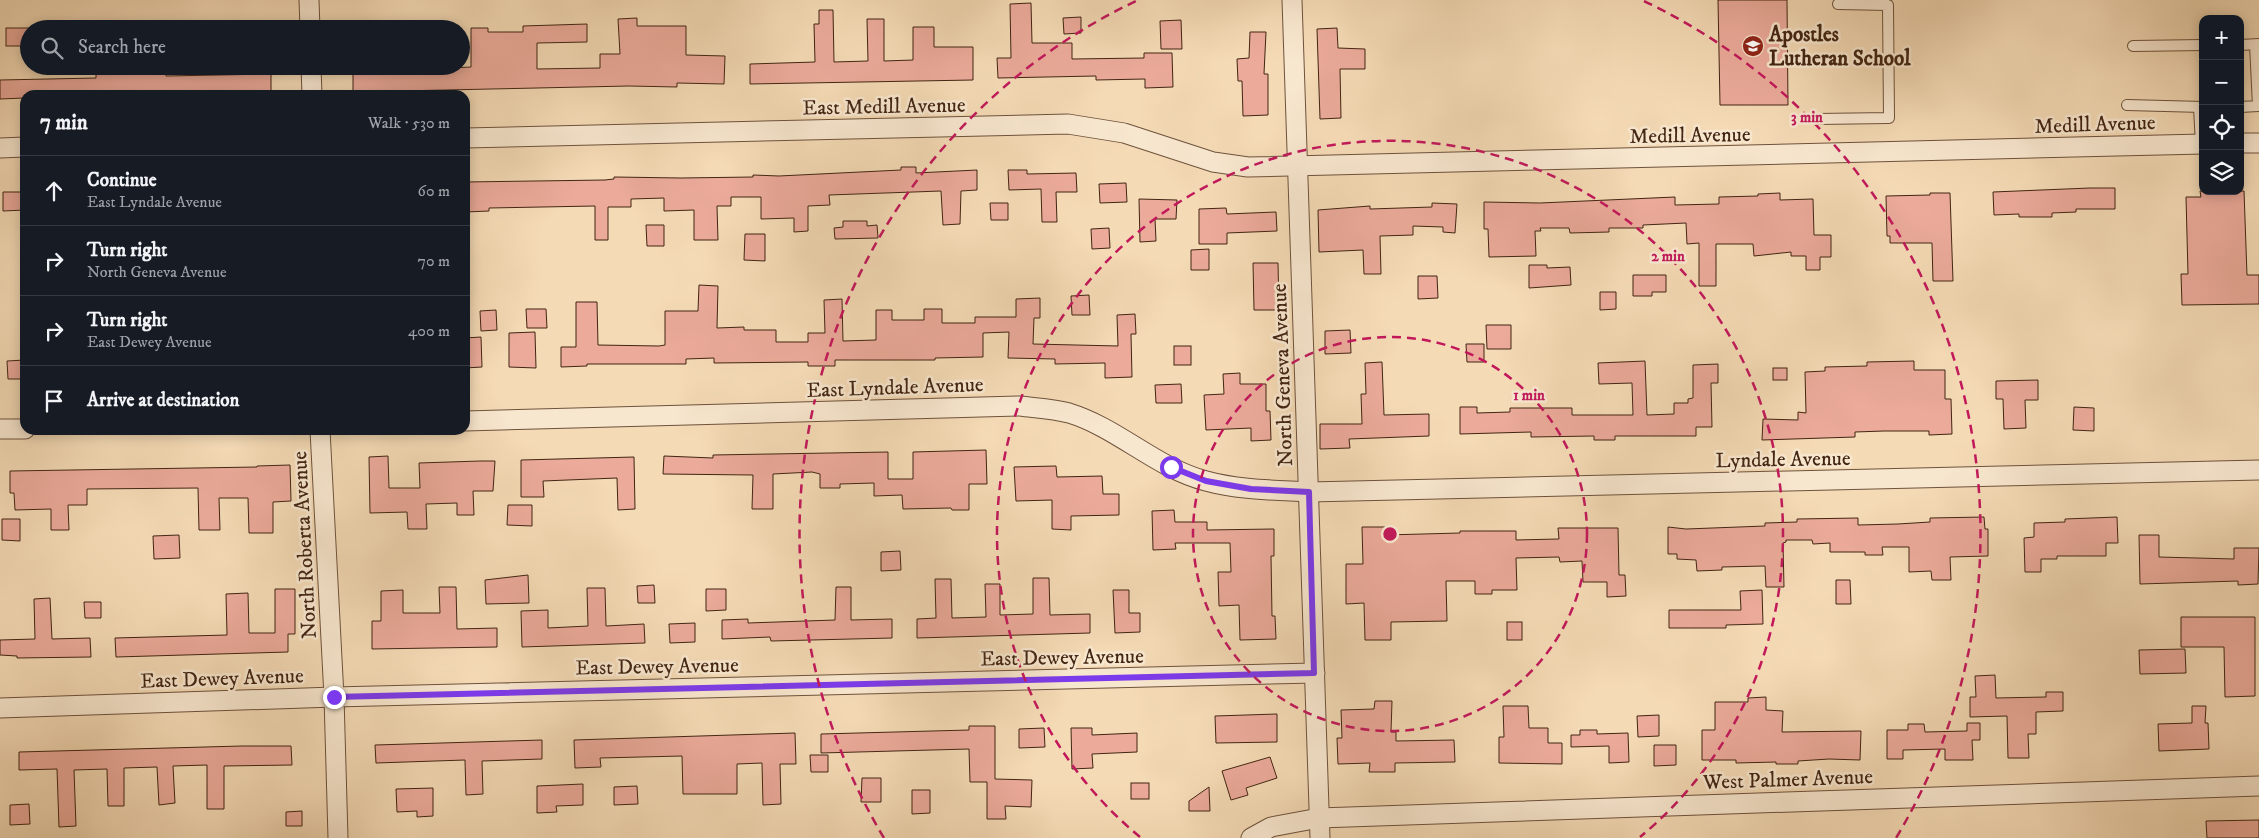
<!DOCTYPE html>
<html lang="en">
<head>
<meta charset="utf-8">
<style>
  :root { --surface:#171b24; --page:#242831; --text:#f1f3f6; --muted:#9ea1a6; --line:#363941 }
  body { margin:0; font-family:"IM FELL DW Pica",serif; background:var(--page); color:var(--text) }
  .controls { position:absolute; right:15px; top:15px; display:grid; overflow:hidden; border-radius:10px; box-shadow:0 2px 12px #0003 }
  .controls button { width:45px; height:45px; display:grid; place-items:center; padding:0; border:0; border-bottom:1px solid var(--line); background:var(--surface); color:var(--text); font:25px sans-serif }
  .stop { position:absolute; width:15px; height:15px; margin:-11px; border:4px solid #7c3aed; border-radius:50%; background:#fff }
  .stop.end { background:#7c3aed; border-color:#fff; box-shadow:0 1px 5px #0008 }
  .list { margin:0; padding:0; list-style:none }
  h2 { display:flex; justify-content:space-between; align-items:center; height:65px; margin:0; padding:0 20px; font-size:21px }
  h2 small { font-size:16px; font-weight:400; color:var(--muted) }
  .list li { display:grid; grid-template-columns:32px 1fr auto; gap:15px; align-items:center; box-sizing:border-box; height:70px; padding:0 20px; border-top:1px solid var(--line) }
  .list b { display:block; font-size:19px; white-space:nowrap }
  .list p { margin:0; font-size:16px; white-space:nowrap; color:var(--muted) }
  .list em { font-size:16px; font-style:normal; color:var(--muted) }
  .icon { flex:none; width:28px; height:28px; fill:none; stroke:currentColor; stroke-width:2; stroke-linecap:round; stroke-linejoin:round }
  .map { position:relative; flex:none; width:2259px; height:838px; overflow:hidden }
  .search { position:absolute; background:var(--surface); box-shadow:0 2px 12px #0003; left:20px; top:20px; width:450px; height:55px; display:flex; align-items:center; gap:12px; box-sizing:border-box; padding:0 18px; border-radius:28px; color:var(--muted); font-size:19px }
  .panel { position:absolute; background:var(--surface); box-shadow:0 2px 12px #0003; left:20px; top:90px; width:450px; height:345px; border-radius:15px }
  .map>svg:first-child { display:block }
</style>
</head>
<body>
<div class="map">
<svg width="2259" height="838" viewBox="0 0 2259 838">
  <rect width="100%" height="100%" fill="#f4dab5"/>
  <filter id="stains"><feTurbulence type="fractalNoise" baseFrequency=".004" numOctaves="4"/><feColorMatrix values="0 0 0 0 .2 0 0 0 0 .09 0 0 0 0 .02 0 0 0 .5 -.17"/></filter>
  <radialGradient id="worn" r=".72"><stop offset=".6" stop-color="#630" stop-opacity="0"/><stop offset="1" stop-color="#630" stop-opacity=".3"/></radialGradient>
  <!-- building -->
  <g fill="#ebaa9a" stroke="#422513">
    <polygon points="1718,0 1787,0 1788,105 1720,105"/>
    <polygon points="1031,3 1032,43 1072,43 1072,59 1144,58 1144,53 1172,53 1173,87 1145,88 1145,79 1096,80 1096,76 998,78 997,58 1011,58 1010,4"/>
    <polygon points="819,10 833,10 834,62 868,61 867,19 884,19 884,61 913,60 913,27 934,27 934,47 973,47 973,80 750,84 750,64 815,62 814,24 819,24"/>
    <polygon points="1081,17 1081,33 1064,34 1063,18"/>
    <polygon points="637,18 637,26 686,26 686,55 725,56 724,84 677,83 677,87 629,86 353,92 353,66 382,66 382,72 450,71 450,68 471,67 471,28 488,28 488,32 523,32 523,26 587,24 587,42 537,43 537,69 600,68 600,54 620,54 618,19"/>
    <polygon points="1181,20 1182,49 1161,49 1160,21"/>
    <rect x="6" y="28" width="23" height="18"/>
    <polygon points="1337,28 1338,48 1365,49 1365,69 1340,69 1341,118 1320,119 1317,29"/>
    <polygon points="1250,32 1266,32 1264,74 1268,74 1268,115 1243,116 1242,81 1238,81 1237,59 1249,58"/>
    <polygon points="146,66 166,66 166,76 271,74 271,92 173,95 24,95 24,98 0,99 0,80 96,78 96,69 146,68"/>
    <polygon points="901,167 916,167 916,173 977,170 977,190 961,191 960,224 943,225 941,191 829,195 830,205 808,206 808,231 794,232 794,218 761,219 761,197 731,197 731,206 717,206 718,240 694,240 694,210 664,211 664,198 631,199 631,207 608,207 608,240 595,240 595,206 489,208 489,211 465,212 465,182 605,180 614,179 614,177 681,178 753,177 753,175 779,176 901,170"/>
    <polygon points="1008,170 1027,170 1027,174 1076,173 1077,192 1056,192 1057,222 1042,222 1041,189 1009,190"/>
    <polygon points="1126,183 1127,202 1100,203 1099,184"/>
    <polygon points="2090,188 2115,188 2115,209 2076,209 2076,212 2052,213 2052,217 2019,217 2019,214 1994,215 1993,192"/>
    <polygon points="2200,191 2244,191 2247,275 2259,275 2259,304 2182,305 2181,274 2188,274 2186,197 2201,197"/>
    <polygon points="3,192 25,192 25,210 3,211"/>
    <polygon points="1780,193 1780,200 1813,199 1814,235 1831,235 1831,257 1820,257 1820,270 1806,270 1806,256 1791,256 1791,252 1754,256 1753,244 1716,244 1716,286 1699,286 1699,243 1687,244 1686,223 1643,225 1643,228 1609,228 1609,232 1570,233 1569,228 1540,228 1541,231 1535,231 1536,256 1489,257 1488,229 1484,229 1484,202 1540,203 1675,197 1675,205 1719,204 1719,197 1758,196 1758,194"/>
    <polygon points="1930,193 1950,193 1953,281 1933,281 1932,243 1890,243 1890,236 1887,236 1886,196 1930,195"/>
    <polygon points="1139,199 1177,200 1176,219 1155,219 1156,241 1140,242"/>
    <polygon points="990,203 1008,203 1008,220 991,220"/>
    <polygon points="1432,203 1457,204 1455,233 1443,232 1443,227 1413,226 1413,235 1380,236 1381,274 1364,274 1363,250 1319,252 1318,210 1370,206 1370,209 1432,207"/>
    <polygon points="1226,208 1227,214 1276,212 1277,231 1227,233 1227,244 1199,244 1199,209"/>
    <polygon points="843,221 867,221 867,226 877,225 878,238 835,239 834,228 843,227"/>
    <polygon points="646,225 664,225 664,246 647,246"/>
    <polygon points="1109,228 1110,248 1092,249 1091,229"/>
    <polygon points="745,234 765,234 765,261 744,260"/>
    <polygon points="1209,249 1209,270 1191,270 1191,250"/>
    <polygon points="1253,263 1278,263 1279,310 1254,310"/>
    <polygon points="1529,265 1547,265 1547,268 1570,267 1571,285 1529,288"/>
    <polygon points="1633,275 1666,275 1666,292 1652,292 1652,296 1633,296"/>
    <polygon points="1418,276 1437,276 1438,298 1418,299"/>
    <polygon points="699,285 718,286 717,328 744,327 744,330 776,330 776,342 808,342 808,333 825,333 824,300 842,299 843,341 876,340 876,310 892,310 892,320 924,320 924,309 942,309 942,323 975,323 975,317 1016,317 1016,299 1040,298 1040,318 1034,318 1033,344 1118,346 1117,315 1135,314 1136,334 1131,334 1132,377 1105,378 1105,363 1055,364 1055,359 1008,358 1009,332 983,333 983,357 935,358 935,360 835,360 835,366 808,366 808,362 714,363 714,358 686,359 686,364 587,364 587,366 561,367 561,347 576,347 576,302 597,302 598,345 659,346 665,345 665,311 698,311"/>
    <polygon points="1600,292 1616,292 1616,309 1600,310"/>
    <polygon points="1089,295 1090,315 1072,315 1071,296"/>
    <polygon points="526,309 546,309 547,328 527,328"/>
    <polygon points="496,310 497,330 481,331 480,311"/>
    <polygon points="1486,325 1511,325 1511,349 1487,349"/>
    <polygon points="1350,330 1351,353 1325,354 1325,331"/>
    <polygon points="535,332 536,368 509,367 509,333"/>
    <polygon points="481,337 482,367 465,368 465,338"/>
    <polygon points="1466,344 1484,344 1484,362 1467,362"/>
    <rect x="1174" y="346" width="17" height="19"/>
    <polygon points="25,360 25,379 8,379 7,361"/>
    <polygon points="1645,361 1647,415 1674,414 1674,403 1688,403 1688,399 1693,398 1693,365 1718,364 1718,383 1711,383 1712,427 1696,427 1696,436 1615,436 1615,440 1594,440 1594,436 1531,437 1531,432 1460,434 1460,407 1477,407 1477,413 1510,412 1510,408 1572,408 1572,415 1633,415 1632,383 1599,384 1598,363"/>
    <polygon points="1914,361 1914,370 1945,370 1945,399 1951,399 1952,434 1929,435 1929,431 1884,431 1855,432 1855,437 1762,440 1763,419 1798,420 1798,412 1806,413 1805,372 1825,371 1825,367 1867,366 1867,362"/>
    <polygon points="1382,362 1384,415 1429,414 1429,436 1349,439 1350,448 1320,449 1320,424 1362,424 1361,394 1366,394 1365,363"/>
    <rect x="1773" y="368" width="14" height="12"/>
    <polygon points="1240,373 1240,384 1266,384 1266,411 1270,411 1271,440 1251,441 1251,428 1206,430 1204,395 1224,394 1223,374"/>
    <polygon points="2038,380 2038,400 2025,400 2026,428 2004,429 2003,399 1996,399 1996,381"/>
    <polygon points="1181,384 1182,403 1156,403 1155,385"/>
    <polygon points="2074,407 2094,408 2094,431 2073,430"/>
    <polygon points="986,450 987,484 969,484 969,510 952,510 951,508 903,509 902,495 874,496 874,483 840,484 840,488 820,488 820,474 812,472 773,474 773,509 752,509 753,475 663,474 664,456 713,458 713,455 888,452 888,479 913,479 913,452"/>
    <polygon points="388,456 389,488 420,488 419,463 480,461 495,461 493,491 473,491 474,515 457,515 457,503 426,504 427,529 408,529 407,512 370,513 369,457"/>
    <polygon points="634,457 635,509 618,510 617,478 543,481 544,497 521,497 521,460"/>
    <polygon points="290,465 291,501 273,502 273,533 249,533 248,498 219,498 220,530 199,530 198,488 87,489 87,505 68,505 69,530 51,530 51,509 15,510 14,493 10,493 10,471 257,467 257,466"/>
    <polygon points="1056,466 1057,477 1102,476 1103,494 1119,494 1119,515 1071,516 1071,530 1052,529 1052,500 1016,501 1014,467"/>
    <polygon points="508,505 532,505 532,526 507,525"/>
    <polygon points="1174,510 1175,522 1207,522 1207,530 1274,529 1274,556 1271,556 1272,616 1275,616 1276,639 1240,640 1239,605 1219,606 1218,572 1231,572 1230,543 1175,543 1176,549 1153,550 1152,511"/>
    <polygon points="1984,517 1985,529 1988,529 1988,556 1950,557 1951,580 1932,580 1931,571 1909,572 1909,547 1882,547 1883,555 1865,555 1865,552 1830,552 1830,543 1813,544 1812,540 1786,540 1786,542 1783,543 1784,587 1766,587 1765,566 1722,567 1722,570 1697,571 1696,560 1677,559 1677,554 1668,554 1668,527 1686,529 1765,526 1765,523 1797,522 1797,519 1858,518 1858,525 1898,524 1930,522 1930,518"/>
    <polygon points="2117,517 2118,543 2106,543 2106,556 2057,556 2057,559 2041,559 2041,572 2025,572 2024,538 2034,537 2034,523 2065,522 2065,519"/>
    <polygon points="2,519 20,519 20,541 2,540"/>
    <polygon points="1362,527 1385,527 1385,535 1460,533 1460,531 1516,531 1516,540 1559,539 1558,528 1618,528 1619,575 1625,575 1626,596 1607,597 1607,582 1583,582 1582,561 1560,562 1559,557 1516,558 1517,590 1492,590 1492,594 1475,594 1475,581 1446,581 1447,621 1391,622 1391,640 1365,640 1364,603 1346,604 1346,564 1363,564"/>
    <polygon points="179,535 180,558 154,559 153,536"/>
    <polygon points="2139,535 2159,535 2159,557 2234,559 2234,548 2259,548 2258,584 2238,585 2238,581 2140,584"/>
    <polygon points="900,551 901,570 881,571 881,552"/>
    <polygon points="528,575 529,603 486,604 485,580"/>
    <polygon points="1033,578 1049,578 1050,615 1090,614 1090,633 917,638 917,619 936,618 935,579 951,579 952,618 986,617 985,584 1000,584 1000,615 1033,614"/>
    <polygon points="1836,580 1850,580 1851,604 1836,604"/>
    <polygon points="654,585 655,603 638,603 637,586"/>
    <polygon points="439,587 456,587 457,629 497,628 497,647 372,649 372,621 381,621 381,591 403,590 403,613 440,613"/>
    <polygon points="836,587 851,587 851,620 892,619 892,638 771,641 770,637 722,639 722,620 748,619 748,623 835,620"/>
    <polygon points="587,588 605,588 606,626 644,624 645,643 522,647 521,611 548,610 548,628 588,626"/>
    <polygon points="275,589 295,589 295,634 288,634 288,652 116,657 115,638 227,635 226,594 248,593 249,633 275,633"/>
    <polygon points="706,589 726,589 726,610 706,611"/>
    <polygon points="1113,590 1129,590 1129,613 1140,613 1140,632 1115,633"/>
    <polygon points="1762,590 1763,624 1726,625 1726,628 1669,628 1669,610 1741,610 1740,591"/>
    <polygon points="50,598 52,639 90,638 91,657 17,658 17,656 0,655 0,640 35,639 34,599"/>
    <polygon points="84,602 101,602 101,618 85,618"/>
    <polygon points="2181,617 2255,617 2255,696 2225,697 2224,647 2181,647"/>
    <rect x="1507" y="622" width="15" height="18"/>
    <polygon points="695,623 695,642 670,643 669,624"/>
    <polygon points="2185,649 2186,673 2140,674 2139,650"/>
    <polygon points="1995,675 1996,698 2046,697 2046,692 2063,692 2063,711 2036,712 2036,734 2028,734 2029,758 2008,758 2007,716 1970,717 1970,697 1976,697 1975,676"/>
    <polygon points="1766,697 1766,710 1783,711 1782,732 1861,731 1860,760 1829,759 1798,761 1798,764 1776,764 1776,762 1736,763 1736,760 1702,760 1702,730 1715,730 1715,702 1748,702 1748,698"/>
    <polygon points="1375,701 1392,701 1391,732 1396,732 1396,741 1454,740 1455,762 1395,763 1395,772 1369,772 1370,763 1338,764 1337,738 1342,738 1341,710 1374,709"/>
    <polygon points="1503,706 1528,706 1529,728 1548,728 1548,743 1562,743 1562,764 1499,763 1499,737 1504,737"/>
    <polygon points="2192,706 2206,706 2205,723 2208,723 2209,749 2159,751 2158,724 2192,723"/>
    <polygon points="1277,714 1277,742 1216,743 1215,716"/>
    <polygon points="1659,715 1659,736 1638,737 1637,716"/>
    <polygon points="1967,723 1980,723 1980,740 1972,740 1973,760 1945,760 1945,749 1903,750 1903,759 1887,759 1887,730 1908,730 1908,724 1924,724 1925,732 1967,731"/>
    <polygon points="969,726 995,726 995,779 1032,780 1031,807 1005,806 1006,819 987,819 987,782 970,782 969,749 821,753 821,734 969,730"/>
    <polygon points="1044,728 1045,747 1019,748 1019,729"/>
    <polygon points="1071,728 1092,728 1092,735 1137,733 1137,752 1092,754 1093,768 1072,769"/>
    <polygon points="1580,730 1597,730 1597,734 1628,733 1629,762 1609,763 1609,746 1571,747 1571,735 1580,735"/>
    <polygon points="795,733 796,764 780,764 781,804 763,805 762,763 737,764 737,794 683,794 682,756 600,758 601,767 575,768 574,740"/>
    <polygon points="542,740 542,759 482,761 483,794 466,795 465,760 376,763 375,745"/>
    <polygon points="1654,745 1676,745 1676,765 1654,766"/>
    <polygon points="242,746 291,746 292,765 224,766 224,809 207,809 207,765 173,766 175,803 159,805 157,767 124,768 124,806 108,806 107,769 74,770 76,826 59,827 57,769 19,770 19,752"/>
    <polygon points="810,755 828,755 828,772 811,772"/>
    <polygon points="1270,757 1277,778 1246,788 1248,795 1231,800 1222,771"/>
    <polygon points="862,778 881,778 881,802 861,802"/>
    <rect x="1131" y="783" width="18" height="16"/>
    <polygon points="583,784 583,805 556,806 557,812 537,813 537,786"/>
    <polygon points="637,786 638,804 614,805 614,787"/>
    <polygon points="1209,787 1210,811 1189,811 1189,801"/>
    <polygon points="433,788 433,816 417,817 417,811 397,812 396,789"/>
    <polygon points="912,790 930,790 930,813 912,814"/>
    <polygon points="29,804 30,824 10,825 10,805"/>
    <polygon points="302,811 302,826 286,826 286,812"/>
    <polygon points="2259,820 2259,838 2207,838 2206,821"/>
  </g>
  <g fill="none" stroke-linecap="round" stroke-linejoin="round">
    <!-- service casing -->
    <g stroke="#6e523c" stroke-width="12">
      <g id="service">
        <polyline points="2240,45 2259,44"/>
        <polyline points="2133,46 2203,45"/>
        <polyline points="2127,105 2203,107"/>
        <polyline points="2199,107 2201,144"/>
        <polyline points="2240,107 2258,106 2255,45"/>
        <polyline points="1817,119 1889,118 1888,5 1838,4"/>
      </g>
    </g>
    <!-- minor casing -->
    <g stroke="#6e523c" stroke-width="21">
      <g id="minor">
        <polyline points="309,0 310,29"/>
        <polyline points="1292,0 1320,838"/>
        <polyline points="311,66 312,95"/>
        <polyline points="465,138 1068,124 1124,133 1213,162 1248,167 2203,144"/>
        <polyline points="2240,143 2259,143"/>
        <polyline points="0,148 25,147"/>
        <path d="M465,421L1020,406C1036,408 1054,409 1069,413C1118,428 1156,468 1206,481C1239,490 1274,490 1309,492L2259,470"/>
        <polyline points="0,429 25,429"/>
        <polyline points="320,430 334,697 338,838"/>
        <polyline points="0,708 334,697 1315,673"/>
        <polyline points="1251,838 1271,827 1319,818 2259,786"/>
      </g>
    </g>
    <!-- service -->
    <use href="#service" stroke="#f8e7cf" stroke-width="10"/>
    <!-- minor -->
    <use href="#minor" stroke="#f8e7cf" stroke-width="19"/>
  </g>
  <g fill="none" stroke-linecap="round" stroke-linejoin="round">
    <!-- route -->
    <polyline stroke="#7c3aed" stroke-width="6" points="334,697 1314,673 1309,492 1251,489 1206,481 1171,467"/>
  </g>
  <!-- distance rings -->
  <g fill="none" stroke="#c2185b" stroke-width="2.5" stroke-dasharray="9 6">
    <circle cx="1390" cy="534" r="197"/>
    <path d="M1140 837A393 393 0 1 1 1640 837"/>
    <path d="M884 838A590 590 0 0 1 1136 1M1644 1A590 590 0 0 1 1896 838"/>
  </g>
  <!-- icons -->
  <defs>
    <g id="school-disc" transform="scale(1.125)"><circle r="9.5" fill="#8f2418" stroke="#f8e7cf"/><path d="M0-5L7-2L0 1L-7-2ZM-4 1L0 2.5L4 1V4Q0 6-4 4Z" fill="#fff"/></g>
  </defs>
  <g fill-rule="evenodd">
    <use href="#school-disc" x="1753" y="46"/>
  </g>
  <g text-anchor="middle" stroke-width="5" stroke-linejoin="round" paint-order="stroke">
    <!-- poi labels -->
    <g font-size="21" font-weight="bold" fill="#422513" stroke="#f8e7cf" text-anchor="start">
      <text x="1769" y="41">Apostles<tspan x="1769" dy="24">Lutheran School</tspan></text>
    </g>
    <!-- street labels -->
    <g font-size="21" fill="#422513" stroke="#f8e7cf">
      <text transform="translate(884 106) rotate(-1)" y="7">East Medill Avenue</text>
      <text transform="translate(2095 124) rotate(-2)" y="7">Medill Avenue</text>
      <text transform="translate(1690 135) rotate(-1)" y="7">Medill Avenue</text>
      <text transform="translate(1282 375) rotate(-92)" y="7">North Geneva Avenue</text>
      <text transform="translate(895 387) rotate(-2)" y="7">East Lyndale Avenue</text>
      <text transform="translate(1783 459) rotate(-1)" y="7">Lyndale Avenue</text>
      <text transform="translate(304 545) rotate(-93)" y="7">North Roberta Avenue</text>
      <text transform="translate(1062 657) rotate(-1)" y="7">East Dewey Avenue</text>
      <text transform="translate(657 666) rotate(-1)" y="7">East Dewey Avenue</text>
      <text transform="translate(222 678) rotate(-2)" y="7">East Dewey Avenue</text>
      <text transform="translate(1788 779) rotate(-2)" y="7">West Palmer Avenue</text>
    </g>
  </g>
  <circle cx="1390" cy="534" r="8" fill="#c2185b" stroke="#f8e7cf" stroke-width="2.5"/>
  <g font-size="15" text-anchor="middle" font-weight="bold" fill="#c2185b" stroke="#f8e7cf" stroke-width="5" stroke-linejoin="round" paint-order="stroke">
    <text x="1807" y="122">3 min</text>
    <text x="1668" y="261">2 min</text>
    <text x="1529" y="400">1 min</text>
  </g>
  <rect width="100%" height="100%" filter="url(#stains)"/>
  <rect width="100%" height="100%" fill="url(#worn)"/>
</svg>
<div class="controls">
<button>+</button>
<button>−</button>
<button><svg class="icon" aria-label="locate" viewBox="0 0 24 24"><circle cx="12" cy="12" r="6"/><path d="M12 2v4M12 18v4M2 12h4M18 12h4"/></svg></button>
<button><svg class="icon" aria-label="layers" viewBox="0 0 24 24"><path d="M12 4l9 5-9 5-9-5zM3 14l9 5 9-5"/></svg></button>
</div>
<div class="stop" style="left:1171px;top:467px"></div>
<div class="stop end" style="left:334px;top:697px"></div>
<div class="search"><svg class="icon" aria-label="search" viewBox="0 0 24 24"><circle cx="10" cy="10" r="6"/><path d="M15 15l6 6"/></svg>Search here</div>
<section class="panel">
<h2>7 min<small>Walk · 530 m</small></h2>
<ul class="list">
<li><svg class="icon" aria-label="ahead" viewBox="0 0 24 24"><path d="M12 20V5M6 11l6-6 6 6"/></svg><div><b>Continue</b><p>East Lyndale Avenue</p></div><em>60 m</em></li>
<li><svg class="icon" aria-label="right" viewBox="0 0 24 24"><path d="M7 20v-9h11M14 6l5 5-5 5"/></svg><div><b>Turn right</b><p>North Geneva Avenue</p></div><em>70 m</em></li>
<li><svg class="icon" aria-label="right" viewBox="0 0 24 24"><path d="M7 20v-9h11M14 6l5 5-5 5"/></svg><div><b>Turn right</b><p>East Dewey Avenue</p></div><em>400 m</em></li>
<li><svg class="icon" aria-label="arrive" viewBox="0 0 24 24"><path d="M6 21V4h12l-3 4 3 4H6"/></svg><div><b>Arrive at destination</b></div></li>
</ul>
</section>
</div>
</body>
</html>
